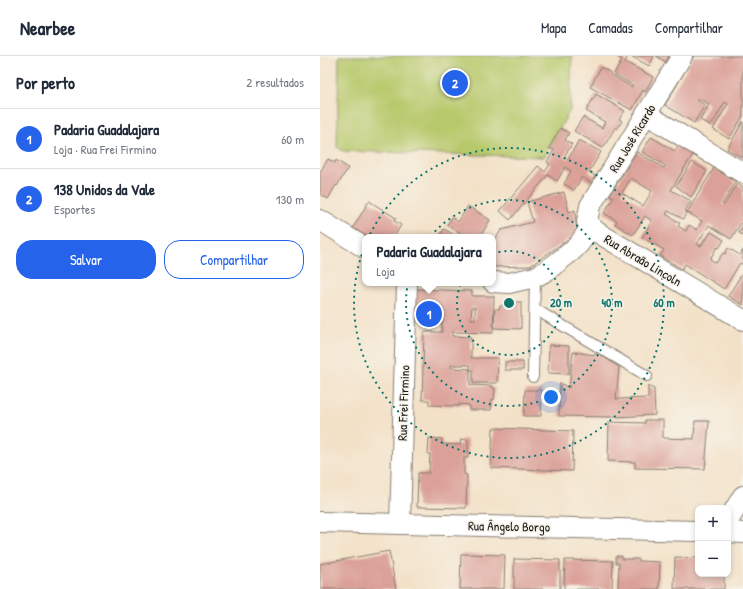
<!DOCTYPE html>
<html lang="pt">
<head>
<meta charset="utf-8">
<style>
  :root { --surface:#fff; --page:#f6f6f7; --text:#1f2937; --muted:#747a83; --line:#e0e1e3; --accent:#2563eb }
  body { margin:0; font-family:"Patrick Hand",sans-serif; background:var(--page); color:var(--text) }
  .controls { position:absolute; right:12px; bottom:12px; display:grid; overflow:hidden; border-radius:8px; box-shadow:0 2px 6px #0003 }
  .controls button { width:36px; height:36px; display:grid; place-items:center; padding:0; border:0; border-bottom:1px solid var(--line); background:var(--surface); color:var(--text); font:20px sans-serif }
  .you { position:absolute; left:231px; top:341px; width:14px; height:14px; margin:-10px; border:3px solid #fff; border-radius:50%; background:#1a73e8; box-shadow:0 0 0 6px #1a73e833 }
  .badge { display:grid; place-items:center; width:26px; height:26px; border-radius:50%; background:var(--accent); color:#fff; font-size:13px; font-weight:700 }
  .pin { position:absolute; translate:-50% -50%; border:2px solid #fff; box-shadow:0 1px 4px #0006 }
  .popup { position:absolute; left:42px; top:178px; width:134px; height:52px; box-sizing:border-box; display:grid; place-content:center; border-radius:8px; background:var(--surface); filter:drop-shadow(0 1px 3px #0005); font-size:13px; white-space:nowrap; color:var(--muted) }
  .popup b { font-size:15px; color:var(--text) }
  .popup::after { content:''; position:absolute; left:50%; top:100%; margin-left:-8px; border:8px solid transparent; border-top-color:var(--surface) }
  .list { margin:0; padding:0; list-style:none }
  h2 { display:flex; justify-content:space-between; align-items:center; height:52px; margin:0; padding:0 16px; font-size:17px }
  h2 small { font-size:13px; font-weight:400; color:var(--muted) }
  .list li { display:grid; grid-template-columns:26px 1fr auto; gap:12px; align-items:center; box-sizing:border-box; height:60px; padding:0 16px; border-top:1px solid var(--line) }
  .list b { display:block; font-size:15px; white-space:nowrap }
  .list p { margin:0; font-size:13px; white-space:nowrap; color:var(--muted) }
  .list em { font-size:13px; font-style:normal; color:var(--muted) }
  .actions { display:flex; gap:8px; padding:12px 16px }
  .actions a { flex:1; padding:9px 0; border:1px solid var(--accent); border-radius:16px; text-align:center; font-size:14px; color:var(--accent) }
  .actions .main { background:var(--accent); color:#fff }
  .map { position:relative; flex:none; width:423px; height:533px; overflow:hidden }
  header { display:flex; align-items:center; gap:24px; box-sizing:border-box; height:56px; padding:0 20px; background:var(--surface); border-bottom:1px solid var(--line) }
  header strong { font-size:19px }
  nav { display:flex; gap:22px; margin-inline-start:auto; font-size:14px }
  main { display:flex }
  aside { flex:1; background:var(--surface) }
  .map>svg:first-child { display:block }
</style>
</head>
<body>
<header>
<strong>Nearbee</strong>
<nav><a>Mapa</a><a>Camadas</a><a>Compartilhar</a></nav>
</header>
<main>
<aside>
<h2>Por perto<small>2 resultados</small></h2>
<ul class="list">
<li><span class="badge">1</span><div><b>Padaria Guadalajara</b><p>Loja · Rua Frei Firmino</p></div><em>60 m</em></li>
<li><span class="badge">2</span><div><b>138 Unidos da Vale</b><p>Esportes</p></div><em>130 m</em></li>
</ul>
<div class="actions"><a class="main">Salvar</a><a>Compartilhar</a></div>
</aside>
<div class="map">
<svg width="423" height="533" viewBox="0 0 423 533">
  <rect width="100%" height="100%" fill="#f7f3e8"/>
  <filter id="ink" filterUnits="userSpaceOnUse"><feTurbulence type="fractalNoise" baseFrequency=".025" numOctaves="2"/><feDisplacementMap in="SourceGraphic" scale="8" xChannelSelector="R" yChannelSelector="G"/><feConvolveMatrix kernelMatrix="1 2 1 2 8 2 1 2 1" color-interpolation-filters="sRGB"/></filter>
  <filter id="wash" filterUnits="userSpaceOnUse"><feTurbulence type="fractalNoise" baseFrequency=".012" numOctaves="4" result="noise"/><feDisplacementMap in="SourceGraphic" scale="16" xChannelSelector="R" yChannelSelector="G"/><feGaussianBlur stdDeviation="0.9" result="paint"/><feColorMatrix in="noise" values="0 0 0 0 0 0 0 0 0 0 0 0 0 0 0 0 0 1.4 0 .05"/><feComposite in="paint" operator="in"/></filter>
  <g filter="url(#wash)">
    <rect width="100%" height="100%" fill="#f3e1c7"/>
    <!-- green -->
    <polygon fill="#b8c96c" stroke="#6a7244" points="19,0 252,0 250,54 224,101 23,95 17,91"/>
    <g id="blocks">
      <!-- building -->
      <g fill="#dba199" fill-rule="evenodd">
        <polygon points="295,0 308,0 305,6 333,21 325,36 323,34 312,54 270,31 281,11 291,17 290,18 312,31 313,29 294,18 302,4"/>
        <polygon points="311,0 334,0 329,10"/>
        <polygon points="336,0 349,0 346,6"/>
        <polygon points="374,0 423,0 423,60 409,83 393,73 408,48 405,46 391,70 380,64 389,48 378,42 377,44 385,49 374,67 345,49"/>
        <polygon points="276,38 305,55 299,63 302,65 297,73 295,72 283,92 254,75 263,61 282,72 285,66 266,55"/>
        <polygon points="423,65 423,102 407,93"/>
        <polygon points="240,72 249,77 245,84 252,88 244,101 248,103 259,84 281,96 269,116 275,120 271,127 262,121 254,134 244,128 251,115 245,111 237,125 228,119 190,164 180,155 218,110 225,116 230,108 227,106 234,94 229,92"/>
        <path d="M331,81L355,95L359,89L373,98L351,134L371,145L365,155L367,156L394,112L416,126L402,148L404,149L417,128L423,131V168L421,167L411,183L389,169L377,188L381,190L385,183L386,184L391,176L404,184L399,192L397,191L390,203L396,207L403,197L405,198L408,192L420,199L423,194V209L420,207L404,233L365,208L362,213L340,200L344,194L322,181L332,165L325,160L313,179L295,168L297,165L284,157L294,141L290,139L317,96L344,112L346,110L322,96ZM311,122L332,135L323,150L302,137ZM348,155L363,163L367,156L382,165L377,174L369,169L366,175L358,170L360,167L346,158Z"/>
        <polygon points="8,103 15,107 16,104 28,112 17,130 16,129 8,143 0,138 0,116"/>
        <polygon points="372,106 387,115 371,141 356,130"/>
        <polygon points="244,136 249,156 255,154 257,177 210,210 173,211 173,187 181,174 213,166 207,146"/>
        <polygon points="49,145 76,162 74,165 81,169 74,181 48,181 33,172"/>
        <polygon points="148,150 170,164 161,179 163,181 147,181 127,169 132,161 138,166"/>
        <polygon points="423,169 423,179 419,177"/>
        <polygon points="124,173 138,181 119,181"/>
        <polygon points="421,219 423,220 423,249 408,240"/>
        <path d="M96,233L152,235V240H174L173,277L132,276V280L151,281V302H178L177,327H153V314H150V309H131V312L150,313V329L172,330V332H175L174,344L172,343L171,354H149V349L139,348V350L109,349V344H102L104,276H122V252H115V255L96,254ZM152,251H155V263H151Z"/>
        <polygon points="184,246 201,246 201,273 174,272 175,253 179,253 180,250 183,250"/>
        <polygon points="229,289 249,290 249,318 228,317"/>
        <polygon points="253,296 276,299 276,296 299,311 296,343 328,342 328,330 334,333 335,359 294,361 239,360 240,327 249,332"/>
        <rect x="185" y="306" width="18" height="8"/>
        <polygon points="205,334 222,334 221,360 204,360"/>
        <polygon points="325,364 343,364 343,382 374,383 375,365 389,365 385,413 315,412 315,406 288,405 289,366 325,367"/>
        <polygon points="173,372 253,375 252,415 171,412"/>
        <polygon points="109,382 122,383 122,388 140,389 141,383 148,384 148,402 144,402 144,418 147,419 146,452 97,451 98,417 109,417 110,398 108,398"/>
        <polygon points="69,495 76,533 0,533 0,508"/>
        <polygon points="141,498 185,499 184,533 140,533"/>
        <polygon points="296,500 302,500 302,503 319,503 319,505 340,506 339,533 298,533 299,507 296,507"/>
        <polygon points="355,501 378,502 378,518 404,518 404,533 354,533"/>
        <polygon points="194,503 240,504 240,533 194,533"/>
        <polygon points="245,504 293,505 292,533 244,533"/>
      </g>
    </g>
  </g>
  <g filter="url(#ink)">
    <use href="#blocks" fill-opacity="0" stroke="#887e72" stroke-width="1"/>
    <g fill="none" stroke-linecap="round" stroke-linejoin="round">
      <!-- lane casing -->
      <g stroke="#887e72" stroke-width="12">
        <g id="lane">
          <polyline points="215,253 327,320"/>
          <polyline points="213,321 215,221"/>
        </g>
      </g>
      <!-- street casing -->
      <g stroke="#887e72" stroke-width="22">
        <g id="street">
          <polyline points="362,0 270,150 267,166 271,171 277,176 423,264"/>
          <polyline points="326,58 423,117"/>
          <polyline points="0,164 45,192"/>
          <polyline points="173,226 189,227 215,221 226,215 252,195 259,188 271,171"/>
          <polyline points="408,465 423,440"/>
          <polyline points="0,466 378,475"/>
          <polyline points="80,468 87,227"/>
          <polyline points="408,476 423,477"/>
        </g>
      </g>
      <!-- lane -->
      <use href="#lane" stroke="#fff" stroke-width="10"/>
      <!-- street -->
      <use href="#street" stroke="#fff" stroke-width="20"/>
    </g>
  </g>
  <!-- distance rings -->
  <g fill="none" stroke="#0f766e" stroke-width="2" stroke-dasharray="2 4">
    <circle cx="189" cy="247" r="52"/>
    <circle cx="189" cy="247" r="103"/>
    <circle cx="189" cy="247" r="155"/>
  </g>
  <g text-anchor="middle" stroke-width="3" stroke-linejoin="round" paint-order="stroke">
    <!-- street labels -->
    <g font-size="13" fill="#1c1c1c" stroke="#f7f3e8">
      <text transform="translate(312 82) rotate(-59)" y="5">Rua José Ricardo</text>
      <text transform="translate(323 204) rotate(31)" y="5">Rua Abraão Lincoln</text>
      <text transform="translate(83 347) rotate(-88)" y="5">Rua Frei Firmino</text>
      <text transform="translate(189 470) rotate(1)" y="5">Rua Ângelo Borgo</text>
    </g>
  </g>
  <circle cx="189" cy="247" r="6" fill="#0f766e" stroke="#f7f3e8" stroke-width="2"/>
  <g font-size="12" text-anchor="middle" font-weight="bold" fill="#0f766e" stroke="#f7f3e8" stroke-width="3" stroke-linejoin="round" paint-order="stroke">
    <text x="241" y="251">20 m</text>
    <text x="292" y="251">40 m</text>
    <text x="344" y="251">60 m</text>
  </g>
</svg>
<div class="controls">
<button>+</button>
<button>−</button>
</div>
<div class="you"></div>
<div class="pin badge" style="left:109px;top:258px">1</div>
<div class="popup"><b>Padaria Guadalajara</b>Loja</div>
<div class="pin badge" style="left:135px;top:27px">2</div>
</div>
</main>
</body>
</html>
